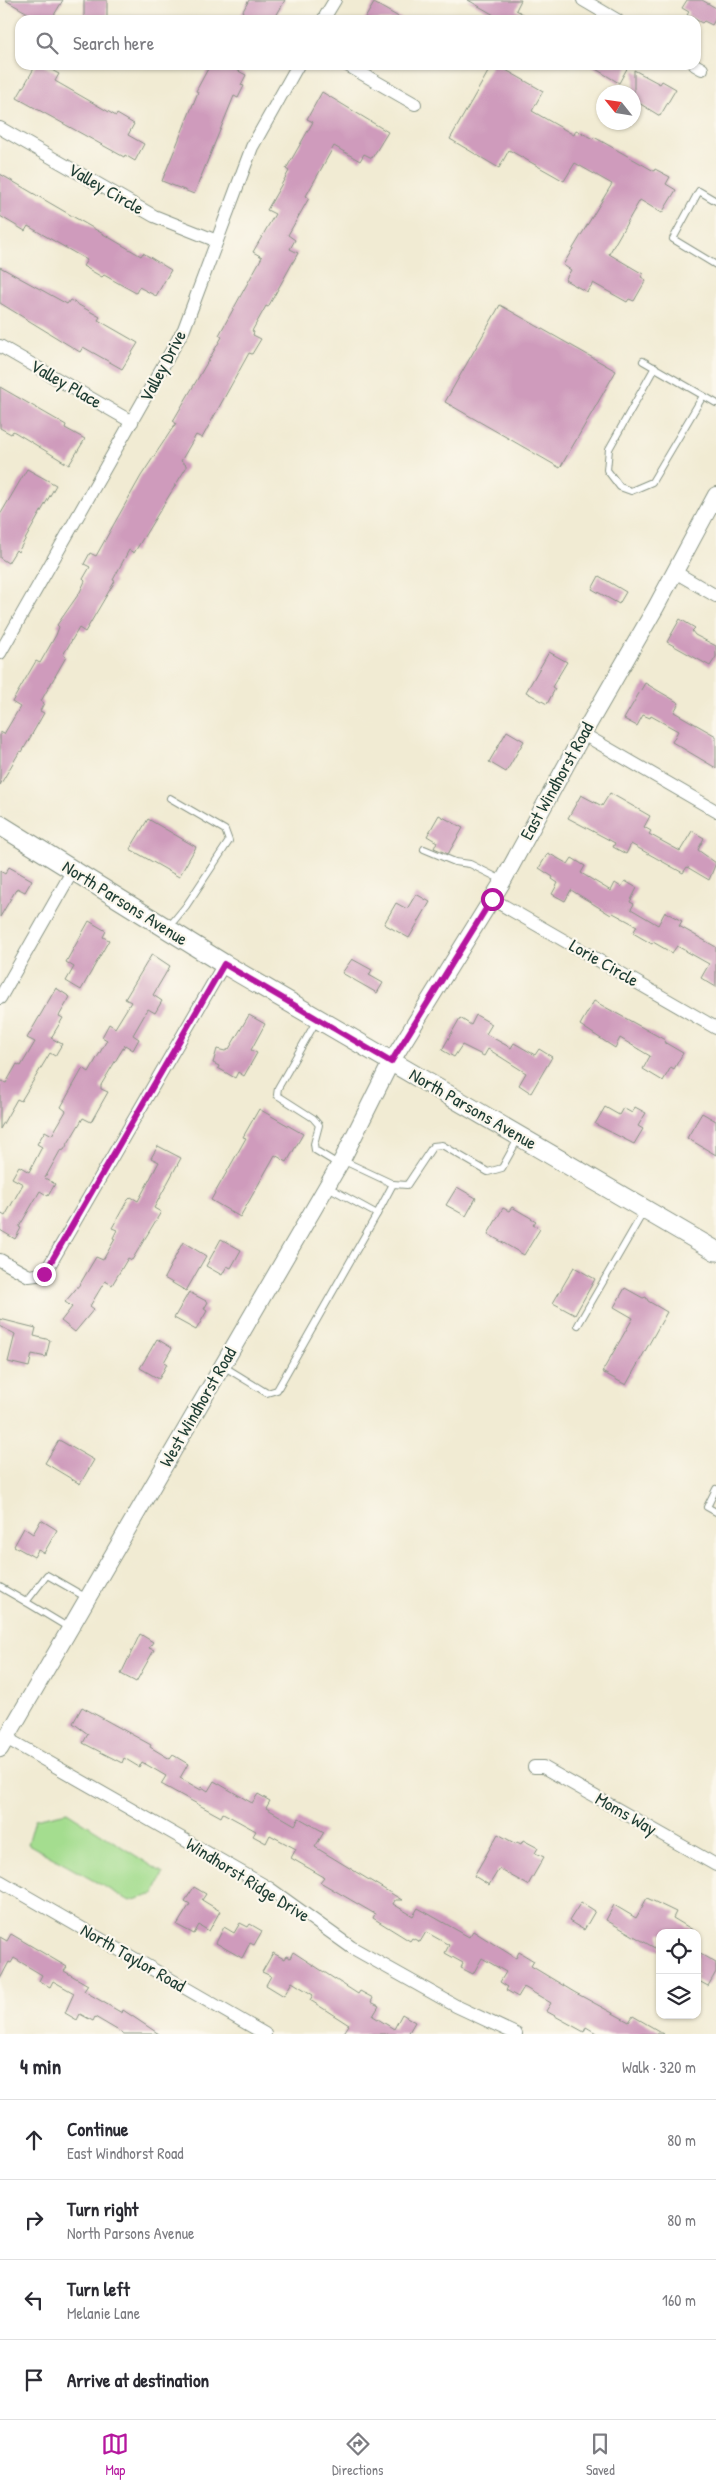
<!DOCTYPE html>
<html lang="en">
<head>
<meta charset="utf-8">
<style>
  :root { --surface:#fff; --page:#f7f7f7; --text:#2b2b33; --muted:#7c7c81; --line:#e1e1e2; --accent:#b5179e }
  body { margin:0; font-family:"Patrick Hand",sans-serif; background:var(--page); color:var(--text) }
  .controls { position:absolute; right:15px; bottom:15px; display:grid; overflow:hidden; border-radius:10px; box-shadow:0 1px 4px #0004 }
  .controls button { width:45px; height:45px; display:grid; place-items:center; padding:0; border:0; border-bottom:1px solid var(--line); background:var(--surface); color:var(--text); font:25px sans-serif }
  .compass { position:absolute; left:596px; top:85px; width:45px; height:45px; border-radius:50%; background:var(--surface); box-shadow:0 1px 4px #0004; rotate:300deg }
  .stop { position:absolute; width:15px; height:15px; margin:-11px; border:4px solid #b5179e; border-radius:50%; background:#fff }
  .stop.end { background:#b5179e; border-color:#fff; box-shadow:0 1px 5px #0008 }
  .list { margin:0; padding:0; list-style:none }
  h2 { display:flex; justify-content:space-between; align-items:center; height:65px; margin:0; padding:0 20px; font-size:21px }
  h2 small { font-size:16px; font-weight:400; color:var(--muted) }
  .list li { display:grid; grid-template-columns:32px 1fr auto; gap:15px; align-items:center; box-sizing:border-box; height:80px; padding:0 20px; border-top:1px solid var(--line) }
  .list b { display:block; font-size:19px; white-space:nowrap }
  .list p { margin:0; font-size:16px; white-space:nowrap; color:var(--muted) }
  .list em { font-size:16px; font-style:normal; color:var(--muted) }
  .icon { flex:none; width:28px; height:28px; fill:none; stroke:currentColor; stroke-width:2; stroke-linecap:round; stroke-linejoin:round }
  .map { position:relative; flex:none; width:716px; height:2034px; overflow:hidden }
  .search { position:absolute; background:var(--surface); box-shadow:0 1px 4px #0004; left:15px; right:15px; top:15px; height:55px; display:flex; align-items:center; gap:12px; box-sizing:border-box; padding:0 18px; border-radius:15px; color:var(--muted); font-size:19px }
  .sheet { height:385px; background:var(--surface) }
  nav { display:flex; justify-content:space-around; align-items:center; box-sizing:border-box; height:70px; border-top:1px solid var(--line); background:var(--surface); font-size:14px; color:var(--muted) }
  nav a { display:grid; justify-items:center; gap:2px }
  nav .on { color:var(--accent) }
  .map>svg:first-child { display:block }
</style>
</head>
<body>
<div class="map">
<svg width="716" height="2034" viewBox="0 0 716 2034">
  <rect width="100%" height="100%" fill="#fbf7ec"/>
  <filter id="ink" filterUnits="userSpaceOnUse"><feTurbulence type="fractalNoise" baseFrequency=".02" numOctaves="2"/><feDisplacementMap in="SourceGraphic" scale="10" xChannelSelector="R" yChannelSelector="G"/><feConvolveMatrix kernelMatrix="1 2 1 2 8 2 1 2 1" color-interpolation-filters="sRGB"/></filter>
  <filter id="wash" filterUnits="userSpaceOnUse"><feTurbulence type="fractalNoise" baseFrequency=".0096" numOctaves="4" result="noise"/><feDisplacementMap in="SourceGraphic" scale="20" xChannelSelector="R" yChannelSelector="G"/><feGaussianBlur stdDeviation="1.12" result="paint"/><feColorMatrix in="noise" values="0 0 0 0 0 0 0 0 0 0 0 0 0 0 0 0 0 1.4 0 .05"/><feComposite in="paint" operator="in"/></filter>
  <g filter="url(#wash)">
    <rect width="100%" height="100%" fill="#f1ebd3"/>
    <!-- green -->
    <polygon fill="#a4dd8f" stroke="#628d62" points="67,1812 163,1873 155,1894 130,1901 28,1844 35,1819"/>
    <g id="blocks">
      <!-- building -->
      <g fill="#cf9bbc">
        <polygon points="5,0 63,0 51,20 40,20"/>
        <rect x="84" y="0" width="23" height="20"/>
        <polygon points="249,0 285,0 274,20 238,20"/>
        <polygon points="468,0 521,0 516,10 534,20 492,20 494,15"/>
        <polygon points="687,0 702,0 716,8 716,18 712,25 704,21 702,23 687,15 689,12 682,8"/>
        <polygon points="374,3 404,20 364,20"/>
        <polygon points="36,65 42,65 59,74 55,81 116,116 117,114 134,124 128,135 144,144 135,161 125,155 124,157 17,98"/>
        <polygon points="210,65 227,65 246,75 241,85 244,86 238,98 234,96 194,194 162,181 198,92 196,91"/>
        <polygon points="492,65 497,65 543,91 532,111 574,135 576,130 593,139 594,137 654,171 655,169 670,177 666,184 676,190 662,213 640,200 609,254 643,274 641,277 646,280 634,301 629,299 627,302 593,283 587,292 565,280 571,270 563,265 612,184 575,163 564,181 509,150 499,168 450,139"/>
        <polygon points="589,65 629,65 619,83"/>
        <polygon points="634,70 660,84 662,81 676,89 660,116 634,100"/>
        <polygon points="322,92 388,132 372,158 364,154 360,161 334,146 306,196 309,198 288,235 295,240 290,249 298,253 268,307 266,306 252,331 254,332 253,335 261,339 252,354 249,353 202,438 196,435 181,461 186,465 186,468 134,553 129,550 113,580 115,581 85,632 79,628 63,655 66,657 41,701 44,703 40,711 44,713 22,752 20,751 0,785 0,732 4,734 20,707 12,702 36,661 40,663 56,635 59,627 57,625 80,592 85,581 83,579 90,567 84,564 90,553 96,556 141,476 176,423 173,421 222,337 219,335 262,257 253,252 275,214 267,210 289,171 286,169 313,122 307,119"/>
        <polygon points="0,174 141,256 143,253 171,270 156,296 139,287 136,293 104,275 102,277 83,266 87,260 28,226 25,231 0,216"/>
        <polygon points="0,267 67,304 70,300 100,317 98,320 138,343 122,369 83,347 80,352 0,303"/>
        <polygon points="500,305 616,371 560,468 445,402"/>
        <polygon points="0,387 66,425 65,428 85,439 69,465 13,431 11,434 0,428"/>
        <polygon points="27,469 56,485 18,552 16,550 8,563 0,558 0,515"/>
        <polygon points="599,576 626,592 619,604 592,589"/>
        <polygon points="680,619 695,628 692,631 695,635 716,646 716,657 710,666 667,642"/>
        <polygon points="549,652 567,662 552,687 555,689 547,704 526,692"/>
        <polygon points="645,683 679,703 674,712 716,736 716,768 672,742 678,731 651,716 650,718 643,715 637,726 624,719"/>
        <polygon points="507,731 524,741 506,772 489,762"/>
        <polygon points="610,793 650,816 644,827 651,831 649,834 680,851 692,831 704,838 698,850 716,863 709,880 687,867 683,873 631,844 626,854 613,847 615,843 568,818 581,795 602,806"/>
        <polygon points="439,815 463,828 448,854 434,848 437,842 427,836"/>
        <polygon points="148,819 196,847 179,877 130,849"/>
        <polygon points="548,853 568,864 572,858 585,866 581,873 611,891 615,883 621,887 625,881 637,888 630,902 634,904 631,909 658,925 665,912 682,921 679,926 716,947 716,987 701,978 709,964 677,946 672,953 653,942 652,944 633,933 637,926 613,913 611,915 571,890 565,901 552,894 558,883 552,879 553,877 539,868"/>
        <polygon points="9,867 32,880 25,892 17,888 0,917 0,871 5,874"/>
        <polygon points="416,894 430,902 409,938 384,924 396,903 407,909"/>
        <polygon points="89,921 106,931 103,937 109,940 81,990 66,981 74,967 66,962"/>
        <polygon points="152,954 170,966 153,995 162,1001 155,1013 148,1009 133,1035 139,1039 133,1050 125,1045 101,1085 101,1089 108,1092 91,1122 83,1118 64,1150 60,1151 45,1178 55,1184 48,1196 40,1191 19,1227 21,1228 15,1239 0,1230 0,1213 5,1216 23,1184 12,1178 19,1166 29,1172 42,1147 37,1144 45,1131 52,1135 66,1111 61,1107 83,1068 89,1072 107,1040 102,1037 109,1024 115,1028 131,1002 125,999"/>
        <polygon points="352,959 372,970 369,975 383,983 377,993 342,973"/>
        <polygon points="56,988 70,997 59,1016 63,1018 51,1038 62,1044 55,1056 50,1053 21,1101 17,1099 0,1129 0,1080 6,1083 17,1064 21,1066 35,1042 27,1038"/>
        <polygon points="594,1001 665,1040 664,1042 683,1053 674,1069 671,1067 663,1081 643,1069 650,1056 620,1038 615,1048 580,1025"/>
        <polygon points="249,1015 265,1024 251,1050 257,1053 244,1076 238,1072 235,1078 218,1068 219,1066 213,1063 217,1049 225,1051 229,1049"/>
        <polygon points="476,1015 492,1024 486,1034 511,1048 514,1043 535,1055 539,1049 552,1057 531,1093 519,1085 526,1073 488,1049 484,1056 462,1045 454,1057 442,1050 460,1018 471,1025"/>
        <polygon points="605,1107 619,1115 623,1108 632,1113 635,1107 646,1113 638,1126 643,1129 634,1144 595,1124"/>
        <polygon points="259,1109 303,1134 287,1162 275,1155 240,1217 211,1200 246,1138 243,1137"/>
        <polygon points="702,1113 716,1121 716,1155 687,1138"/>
        <polygon points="158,1146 181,1158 154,1208 161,1212 132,1260 128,1258 112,1285 105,1281 90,1306 94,1309 75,1332 61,1321 72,1307 65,1302 80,1284 96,1257 103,1260 115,1239 113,1238 117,1230 112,1228 127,1201 131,1197 138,1201 159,1162 151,1158"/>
        <polygon points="457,1187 476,1198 466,1216 446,1205"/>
        <polygon points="512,1207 536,1221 533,1225 540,1229 524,1255 488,1234 503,1208 509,1211"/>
        <polygon points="221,1239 241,1250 231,1268 227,1266 222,1275 206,1266"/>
        <polygon points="183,1242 206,1256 186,1291 164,1278"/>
        <polygon points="574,1267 595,1279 575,1315 553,1303"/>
        <polygon points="625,1288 643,1298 646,1297 648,1301 667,1312 626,1385 602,1372 633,1318 614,1307"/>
        <polygon points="189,1292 208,1302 204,1309 207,1311 196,1330 174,1318"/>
        <polygon points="0,1319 36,1328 34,1336 50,1340 46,1357 32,1354 29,1367 8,1362 15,1334 0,1326"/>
        <polygon points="157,1339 172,1348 164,1362 167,1364 159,1379 140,1368"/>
        <polygon points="59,1440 94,1460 80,1484 45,1463"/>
        <polygon points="41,1520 57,1530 44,1553 38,1550 34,1557 14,1546 24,1528 33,1534"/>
        <polygon points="140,1634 153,1642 149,1648 154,1650 136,1682 121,1674"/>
        <polygon points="82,1707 151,1745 150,1747 170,1759 173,1755 188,1764 180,1778 201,1790 202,1787 208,1791 214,1781 252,1803 258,1794 270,1801 266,1808 295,1825 299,1818 324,1832 315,1847 402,1900 395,1900 393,1904 413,1916 418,1908 469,1937 473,1931 516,1958 519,1952 534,1961 531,1966 574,1992 629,2022 633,2016 664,2034 598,2034 586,2027 584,2032 546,2011 551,2003 524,1987 518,1997 506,1990 508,1987 500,1982 506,1972 482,1958 473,1974 461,1968 463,1963 445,1953 449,1945 426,1932 420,1942 412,1938 410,1941 373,1918 375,1914 320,1882 324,1877 291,1858 296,1849 270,1835 266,1843 253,1836 256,1831 223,1813 221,1817 161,1784 166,1776 142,1762 139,1767 124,1758 122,1763 83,1743 88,1734 73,1723"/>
        <polygon points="498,1834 516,1844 517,1842 521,1844 523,1840 538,1848 535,1853 544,1857 528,1885 499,1869 489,1885 474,1876"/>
        <polygon points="194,1887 206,1894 202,1900 220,1911 209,1931 199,1925 194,1934 177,1925 190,1904 185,1901"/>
        <polygon points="647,1898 676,1912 673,1918 698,1933 660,1933 660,1951 606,1920 614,1905 636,1918"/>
        <polygon points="581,1902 595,1911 584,1930 569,1921"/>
        <polygon points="240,1923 248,1927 250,1924 262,1931 254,1945 250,1943 242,1958 216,1943 224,1927 234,1933"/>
        <polygon points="11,1934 67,1967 64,1971 88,1985 84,1991 122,2013 123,2010 159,2034 124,2034 95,2017 93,2021 80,2014 77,2020 65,2013 74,1993 53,1981 50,1987 39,1981 42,1975 14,1958 11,1963 9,1962 0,1979 0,1937 7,1941"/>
        <polygon points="293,1952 358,1994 360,1991 373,1998 371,2002 379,2006 373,2016 394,2029 402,2014 415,2022 408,2034 343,2034 349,2025 310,2000 313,1995 292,1982 284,1996 266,1985 271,1976 262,1972 273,1953 284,1959 286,1956 290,1958"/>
        <polygon points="697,1952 716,1963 716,1972 708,1986 697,1980"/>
      </g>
    </g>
  </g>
  <g filter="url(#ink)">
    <use href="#blocks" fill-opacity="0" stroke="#889484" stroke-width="1"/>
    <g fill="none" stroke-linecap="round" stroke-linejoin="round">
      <!-- service casing -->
      <g stroke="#889484" stroke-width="8">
        <g id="service">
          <polyline points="716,201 699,191 673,239 716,265"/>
          <polyline points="643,361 716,403"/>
          <polyline points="655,367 609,449 607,470 620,487 631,491 652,482 703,396"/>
          <polyline points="424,849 455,862 470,864 502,880"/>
          <polyline points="168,928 186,906 229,841 225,830 170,798"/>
          <polyline points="317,1020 278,1088 277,1095 313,1118 319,1125 314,1144 315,1150 338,1164"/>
          <polyline points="342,1160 393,1184 377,1214"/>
          <polyline points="393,1184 407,1185 433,1146 442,1145 488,1172 502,1168 518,1139"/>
          <polyline points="578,1325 644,1211"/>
          <polyline points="223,1366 267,1393 277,1390 377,1214 328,1187"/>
          <polyline points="716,1489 707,1507 716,1512"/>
          <polyline points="0,1587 26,1602"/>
          <polyline points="69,1628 26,1602 47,1575 87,1598"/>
        </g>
      </g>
      <!-- minor casing -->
      <g stroke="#889484" stroke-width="14">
        <g id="minor">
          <polyline points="583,0 617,20"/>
          <polyline points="323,20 335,0"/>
          <polyline points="347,65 415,104"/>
          <polyline points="695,65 702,69"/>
          <polyline points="0,128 154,216 217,241"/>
          <polyline points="0,346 132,422"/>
          <polyline points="675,572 716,596"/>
          <polyline points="0,653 184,329 252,147 298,65"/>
          <polyline points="583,734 716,811"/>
          <polyline points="492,899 716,1028"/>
          <polyline points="0,998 73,870"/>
          <polyline points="0,1260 29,1276 44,1274 49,1266 224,964"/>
          <polyline points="6,1738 269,1888 351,1947 456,2006 516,2034"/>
          <polyline points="534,1767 543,1767 716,1865"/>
          <polyline points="0,1881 265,2034"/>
        </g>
      </g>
      <!-- tertiary casing -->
      <g stroke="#889484" stroke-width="18">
        <polyline id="tertiary" points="0,1749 342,1160 391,1062 503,881 583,734 656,607 716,495"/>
      </g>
      <!-- secondary casing -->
      <g stroke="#889484" stroke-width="21">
        <polyline id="secondary" points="0,825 224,964 716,1251"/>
      </g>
      <!-- service -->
      <use href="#service" stroke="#fff" stroke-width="6"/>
      <!-- minor -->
      <use href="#minor" stroke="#fff" stroke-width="12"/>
      <!-- tertiary -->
      <use href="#tertiary" stroke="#fff" stroke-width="16"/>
      <!-- secondary -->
      <use href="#secondary" stroke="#fff" stroke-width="19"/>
    </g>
  </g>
  <g fill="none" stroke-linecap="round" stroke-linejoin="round" filter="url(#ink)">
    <!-- route -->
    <polyline stroke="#b5179e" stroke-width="6" points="44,1274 224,964 391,1062 492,899"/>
  </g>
  <g text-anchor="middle" stroke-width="4.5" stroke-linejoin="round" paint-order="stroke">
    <!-- street labels -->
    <g font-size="18" fill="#1f3d34" stroke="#fbf7ec">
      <text transform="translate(106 189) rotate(30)" y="6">Valley Circle</text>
      <text transform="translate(163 366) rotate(-62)" y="6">Valley Drive</text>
      <text transform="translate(66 384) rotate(30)" y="6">Valley Place</text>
      <text transform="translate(557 781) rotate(-61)" y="6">East Windhorst Road</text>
      <text transform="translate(125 903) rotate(32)" y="6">North Parsons Avenue</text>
      <text transform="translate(604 963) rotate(30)" y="6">Lorie Circle</text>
      <text transform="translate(473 1109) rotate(30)" y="6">North Parsons Avenue</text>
      <text transform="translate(198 1407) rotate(-60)" y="6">West Windhorst Road</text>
      <text transform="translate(626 1814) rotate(30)" y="6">Moms Way</text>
      <text transform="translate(248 1880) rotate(32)" y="6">Windhorst Ridge Drive</text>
      <text transform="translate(133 1958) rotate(30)" y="6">North Taylor Road</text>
    </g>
  </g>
</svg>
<div class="controls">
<button><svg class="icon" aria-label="locate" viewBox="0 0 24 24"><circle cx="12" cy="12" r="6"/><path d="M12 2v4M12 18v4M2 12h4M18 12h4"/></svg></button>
<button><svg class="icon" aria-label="layers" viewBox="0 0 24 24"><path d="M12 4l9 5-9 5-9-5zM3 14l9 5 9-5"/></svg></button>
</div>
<svg class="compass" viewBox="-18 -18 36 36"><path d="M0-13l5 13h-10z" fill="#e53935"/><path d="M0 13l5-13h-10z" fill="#7c7c81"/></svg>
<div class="stop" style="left:492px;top:899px"></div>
<div class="stop end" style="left:44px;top:1274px"></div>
<div class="search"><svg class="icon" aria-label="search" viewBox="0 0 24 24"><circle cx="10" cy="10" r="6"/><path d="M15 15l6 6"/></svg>Search here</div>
</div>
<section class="sheet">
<h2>4 min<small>Walk · 320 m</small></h2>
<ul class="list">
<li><svg class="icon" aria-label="ahead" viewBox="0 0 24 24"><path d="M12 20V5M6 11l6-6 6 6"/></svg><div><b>Continue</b><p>East Windhorst Road</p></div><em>80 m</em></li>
<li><svg class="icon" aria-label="right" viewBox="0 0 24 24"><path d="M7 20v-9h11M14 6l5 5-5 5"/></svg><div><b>Turn right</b><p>North Parsons Avenue</p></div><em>80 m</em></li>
<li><svg class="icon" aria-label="left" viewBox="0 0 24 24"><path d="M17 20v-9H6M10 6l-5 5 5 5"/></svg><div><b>Turn left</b><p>Melanie Lane</p></div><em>160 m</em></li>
<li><svg class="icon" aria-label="arrive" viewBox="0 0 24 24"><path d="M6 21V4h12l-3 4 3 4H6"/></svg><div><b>Arrive at destination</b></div></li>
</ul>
</section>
<nav>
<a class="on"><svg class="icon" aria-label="map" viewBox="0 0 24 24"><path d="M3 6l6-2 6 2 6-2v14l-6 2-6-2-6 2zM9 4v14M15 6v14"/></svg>Map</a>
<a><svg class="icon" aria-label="directions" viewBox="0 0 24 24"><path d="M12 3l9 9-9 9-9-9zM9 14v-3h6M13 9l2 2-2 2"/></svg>Directions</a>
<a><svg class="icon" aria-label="saved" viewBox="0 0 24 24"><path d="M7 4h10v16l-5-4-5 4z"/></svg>Saved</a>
</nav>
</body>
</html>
